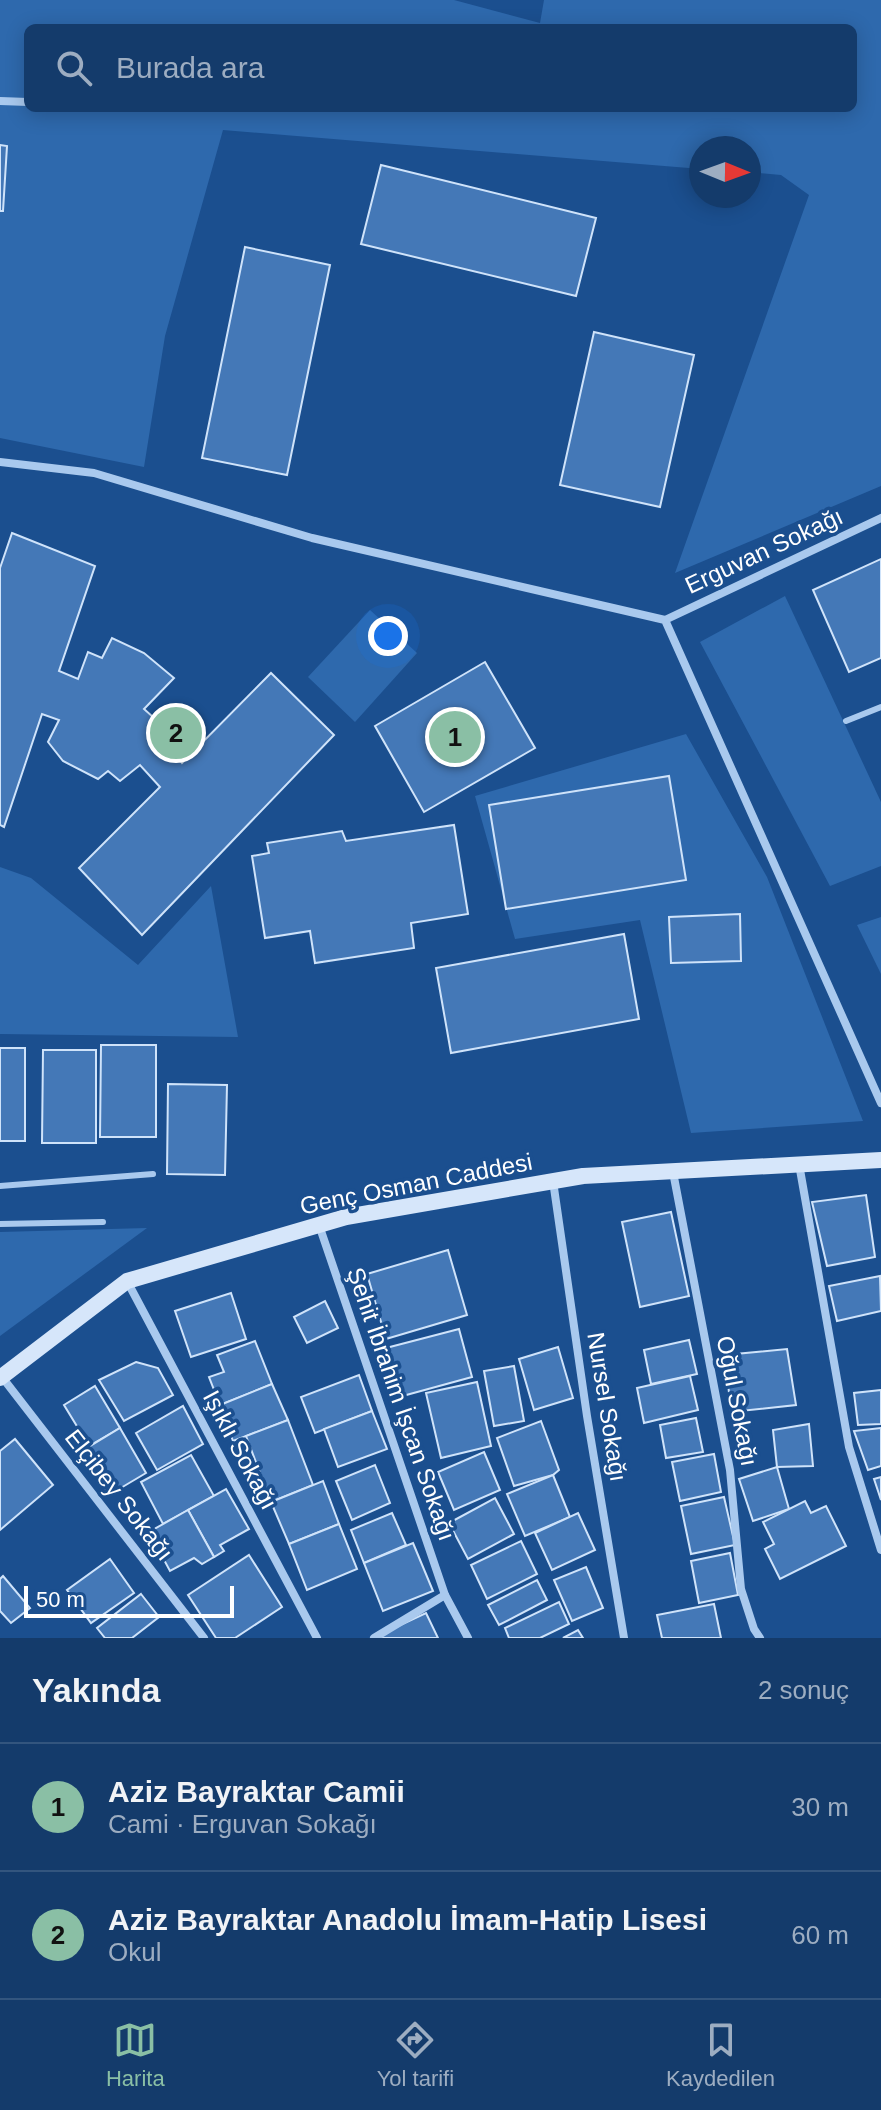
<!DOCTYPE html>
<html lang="tr">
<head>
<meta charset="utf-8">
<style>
  :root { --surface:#143b6b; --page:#214673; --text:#f1f3f6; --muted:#9dadc1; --line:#33557e; --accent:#8abfa5 }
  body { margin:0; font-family:Arial,sans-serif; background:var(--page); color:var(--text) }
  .compass { position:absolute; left:689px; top:136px; width:72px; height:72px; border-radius:50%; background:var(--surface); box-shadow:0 4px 20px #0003; rotate:91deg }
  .scale { position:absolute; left:24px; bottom:20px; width:210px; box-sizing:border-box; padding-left:8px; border:4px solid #fff; border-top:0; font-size:22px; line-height:28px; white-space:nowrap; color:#fff; -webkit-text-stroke:6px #1b4f8f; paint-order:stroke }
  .you { position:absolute; left:388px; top:636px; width:28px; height:28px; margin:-20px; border:6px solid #fff; border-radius:50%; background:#1a73e8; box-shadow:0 0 0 12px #1a73e833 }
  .badge { display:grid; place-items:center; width:52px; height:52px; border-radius:50%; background:var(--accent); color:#111; font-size:26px; font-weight:700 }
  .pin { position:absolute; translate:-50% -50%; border:4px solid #fff; box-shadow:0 2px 8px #0006 }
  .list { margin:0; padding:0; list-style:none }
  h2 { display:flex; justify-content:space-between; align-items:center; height:104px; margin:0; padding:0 32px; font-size:34px }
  h2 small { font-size:26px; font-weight:400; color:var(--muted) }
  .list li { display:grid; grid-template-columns:52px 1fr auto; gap:24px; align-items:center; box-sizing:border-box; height:128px; padding:0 32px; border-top:2px solid var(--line) }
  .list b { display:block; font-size:30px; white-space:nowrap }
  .list p { margin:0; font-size:26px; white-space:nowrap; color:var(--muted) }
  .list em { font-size:26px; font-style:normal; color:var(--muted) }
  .icon { flex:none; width:44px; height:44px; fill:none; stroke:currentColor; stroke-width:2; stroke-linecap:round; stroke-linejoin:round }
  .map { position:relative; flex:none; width:881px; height:1638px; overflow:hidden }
  .search { position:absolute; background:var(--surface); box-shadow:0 4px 20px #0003; left:24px; right:24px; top:24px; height:88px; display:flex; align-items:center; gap:20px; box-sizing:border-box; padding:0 28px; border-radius:12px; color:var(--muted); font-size:30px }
  .sheet { height:360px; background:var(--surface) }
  nav { display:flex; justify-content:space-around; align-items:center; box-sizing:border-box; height:112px; border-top:2px solid var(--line); background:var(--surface); font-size:22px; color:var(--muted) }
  nav a { display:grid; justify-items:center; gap:4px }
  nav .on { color:var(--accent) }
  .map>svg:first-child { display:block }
</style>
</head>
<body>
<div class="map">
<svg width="881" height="1638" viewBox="0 0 881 1638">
  <rect width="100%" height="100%" fill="#1b4f8f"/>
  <!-- green -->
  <g fill="#2e69ad" fill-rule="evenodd">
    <path d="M0,0H454L540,23L544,0H881V486L675,573L809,195L781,175L749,172V148H701V169L223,130L165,336L144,467L0,438ZM28,28H853V108H28Z"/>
    <polygon points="785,596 881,802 881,866 830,886 700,642"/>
    <polygon points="370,610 417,653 355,722 308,677"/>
    <polygon points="686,734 767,877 863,1121 691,1133 640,920 515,939 475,796"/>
    <polygon points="0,867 31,878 138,965 211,886 238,1037 0,1034"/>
    <polygon points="881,917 881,974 857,925"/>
    <polygon points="147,1228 0,1336 0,1232"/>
  </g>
  <!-- building -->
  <g fill="#4478b7" stroke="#cfe3fa" stroke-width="2">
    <polygon points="0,145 7,146 3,211 0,211"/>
    <polygon points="381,165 596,218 576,296 361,244"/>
    <polygon points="245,247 330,265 287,475 202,458"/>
    <polygon points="594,332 694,355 660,507 560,485"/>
    <polygon points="12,533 95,566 59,671 78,679 88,652 102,658 112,638 144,653 174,678 144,709 173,735 166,741 182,763 271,673 334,735 142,935 79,868 160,787 140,765 120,781 108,771 98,779 63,761 48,742 59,720 42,714 4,827 0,825 0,568"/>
    <polygon points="881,559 881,658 849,672 813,590"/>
    <polygon points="485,662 535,748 424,812 375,726"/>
    <polygon points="669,776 686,880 506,909 489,805"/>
    <polygon points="454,825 468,914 411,923 414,948 315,963 310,931 265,938 252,856 269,853 267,843 342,831 346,841"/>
    <polygon points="740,914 741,961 671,963 669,917"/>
    <polygon points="624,934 639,1019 451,1053 436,968"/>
    <polygon points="101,1045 156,1045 156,1137 100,1137"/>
    <rect x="0" y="1048" width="25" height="93"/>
    <polygon points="43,1050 96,1050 96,1143 42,1143"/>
    <polygon points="168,1084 227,1085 225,1175 167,1174"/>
    <polygon points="866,1195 875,1257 827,1266 812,1202"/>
    <polygon points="671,1212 689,1296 640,1307 622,1222"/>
    <polygon points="448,1250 467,1315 386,1339 367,1274"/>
    <polygon points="880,1276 881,1311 837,1321 829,1286"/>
    <polygon points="231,1293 246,1339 191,1357 175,1311"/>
    <polygon points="325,1301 338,1328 307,1343 294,1317"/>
    <polygon points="459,1329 472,1377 399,1397 386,1348"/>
    <polygon points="689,1340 697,1374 651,1384 644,1350"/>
    <polygon points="255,1341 272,1384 220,1405 209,1377 224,1372 217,1355"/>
    <polygon points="558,1347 573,1398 534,1410 519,1359"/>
    <polygon points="787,1349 796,1405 731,1412 725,1355"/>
    <polygon points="136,1362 158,1368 173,1395 124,1421 99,1380"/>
    <polygon points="514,1366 524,1421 494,1426 484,1371"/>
    <polygon points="359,1375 372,1411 315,1433 301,1397"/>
    <polygon points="690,1376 698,1410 644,1423 637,1388"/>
    <polygon points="477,1382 491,1446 441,1458 426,1393"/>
    <polygon points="272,1384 288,1420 233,1441 220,1405"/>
    <polygon points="95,1386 120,1428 89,1446 64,1405"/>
    <polygon points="881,1390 881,1424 858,1425 854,1393"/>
    <polygon points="183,1406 203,1444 157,1470 136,1433"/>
    <polygon points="372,1411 387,1449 338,1467 324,1429"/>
    <polygon points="696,1418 703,1452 666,1458 660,1425"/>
    <polygon points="288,1420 313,1485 271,1502 246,1436"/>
    <polygon points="541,1421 559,1470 553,1475 514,1486 497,1438"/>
    <polygon points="809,1424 813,1466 777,1467 773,1430"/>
    <polygon points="120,1428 146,1473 109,1495 82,1451"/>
    <polygon points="881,1428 881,1466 868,1470 854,1431"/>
    <polygon points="15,1439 53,1485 0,1530 0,1451"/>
    <polygon points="484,1452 500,1490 454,1510 438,1472"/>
    <polygon points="714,1454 721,1492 680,1501 672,1462"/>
    <polygon points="191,1455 214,1496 163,1524 141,1482"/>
    <polygon points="375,1465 390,1503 352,1520 336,1481"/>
    <polygon points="777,1467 789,1509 753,1521 739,1479"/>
    <polygon points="553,1475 570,1517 525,1536 507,1494"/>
    <polygon points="881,1477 881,1500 874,1479"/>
    <polygon points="323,1481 339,1524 289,1544 271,1502"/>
    <polygon points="226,1489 249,1529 220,1545 224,1551 214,1557 188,1510"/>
    <polygon points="724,1497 735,1545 691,1554 681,1506"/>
    <polygon points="495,1498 514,1534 468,1559 449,1523"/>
    <polygon points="805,1501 811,1513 826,1506 846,1546 780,1579 765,1549 774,1544 763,1522"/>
    <polygon points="188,1510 214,1557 202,1564 194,1558 170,1571 149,1532"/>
    <polygon points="392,1513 406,1545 364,1563 351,1530"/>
    <polygon points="578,1513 595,1550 552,1570 535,1533"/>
    <polygon points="339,1524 357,1569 307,1590 289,1544"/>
    <polygon points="521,1541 537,1574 487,1599 471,1565"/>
    <polygon points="413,1543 433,1591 383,1611 364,1563"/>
    <polygon points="730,1553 738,1595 699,1603 691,1561"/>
    <polygon points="249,1555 282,1607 235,1638 216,1638 188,1595"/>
    <polygon points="110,1559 134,1593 91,1623 67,1590"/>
    <polygon points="586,1567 603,1608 572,1621 554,1580"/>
    <polygon points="3,1576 30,1608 11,1623 0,1611 0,1579"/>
    <polygon points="537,1580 547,1600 499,1625 488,1605"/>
    <polygon points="141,1594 159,1617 132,1638 105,1638 97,1628"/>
    <polygon points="559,1602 569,1624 540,1638 509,1638 505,1628"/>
    <polygon points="714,1604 721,1638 662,1638 657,1615"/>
    <polygon points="426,1613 438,1638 381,1638 379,1635"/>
    <polygon points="578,1630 583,1638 563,1638"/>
  </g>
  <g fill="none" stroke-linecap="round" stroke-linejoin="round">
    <!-- lane -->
    <g stroke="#a9c9ee" stroke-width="6">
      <polyline points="846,721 881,707"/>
      <polyline points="0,1186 153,1174"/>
      <polyline points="0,1224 103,1222"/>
    </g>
    <!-- street -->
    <g stroke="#a9c9ee" stroke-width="8">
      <polyline points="0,101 28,102"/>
      <polyline points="0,462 94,473 312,538 665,620 881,1103"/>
      <polyline points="665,620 881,518"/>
      <polyline points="799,1164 849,1447 881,1550"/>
      <polyline points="673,1172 730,1470 741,1589 754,1629 760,1638"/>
      <polyline points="553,1181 587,1416 624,1638"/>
      <polyline points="319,1225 445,1595"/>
      <polyline points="127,1281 317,1638"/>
      <polyline points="2,1377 204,1638"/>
      <polyline points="374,1638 445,1595 468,1638"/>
    </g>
    <!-- secondary -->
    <polyline stroke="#d6e6fa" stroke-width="16" points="0,1378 127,1281 346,1217 583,1176 881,1160"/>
  </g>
  <g text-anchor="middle" stroke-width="7" stroke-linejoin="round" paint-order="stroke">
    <!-- street labels -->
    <g font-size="24" fill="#fff" stroke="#1b4f8f">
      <text transform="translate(764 551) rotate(-25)" y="8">Erguvan Sokağı</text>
      <text transform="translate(416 1184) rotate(-11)" y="8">Genç Osman Caddesi</text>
      <text transform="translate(737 1401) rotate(79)" y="8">Oğul Sokağı</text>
      <text transform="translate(401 1404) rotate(71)" y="8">Şehit İbrahim İşcan Sokağı</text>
      <text transform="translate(607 1407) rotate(81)" y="8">Nursel Sokağı</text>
      <text transform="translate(240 1450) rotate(62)" y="8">Işıklı Sokağı</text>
      <text transform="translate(119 1495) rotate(52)" y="8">Elçibey Sokağı</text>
    </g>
  </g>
</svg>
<svg class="compass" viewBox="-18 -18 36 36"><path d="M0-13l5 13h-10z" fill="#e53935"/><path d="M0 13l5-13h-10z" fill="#9dadc1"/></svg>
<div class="scale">50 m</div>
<div class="you"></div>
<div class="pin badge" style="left:455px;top:737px">1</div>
<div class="pin badge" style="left:176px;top:733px">2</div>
<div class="search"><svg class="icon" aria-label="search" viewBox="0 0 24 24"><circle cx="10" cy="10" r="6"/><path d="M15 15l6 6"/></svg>Burada ara</div>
</div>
<section class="sheet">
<h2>Yakında<small>2 sonuç</small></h2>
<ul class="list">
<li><span class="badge">1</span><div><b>Aziz Bayraktar Camii</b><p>Cami · Erguvan Sokağı</p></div><em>30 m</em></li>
<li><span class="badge">2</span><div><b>Aziz Bayraktar Anadolu İmam-Hatip Lisesi</b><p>Okul</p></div><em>60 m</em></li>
</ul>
</section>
<nav>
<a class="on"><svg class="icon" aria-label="map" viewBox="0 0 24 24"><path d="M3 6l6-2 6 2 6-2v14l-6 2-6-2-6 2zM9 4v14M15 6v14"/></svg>Harita</a>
<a><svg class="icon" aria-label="directions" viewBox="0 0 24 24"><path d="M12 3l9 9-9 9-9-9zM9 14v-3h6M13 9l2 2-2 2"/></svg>Yol tarifi</a>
<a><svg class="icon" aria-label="saved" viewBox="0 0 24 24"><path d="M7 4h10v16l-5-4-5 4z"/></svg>Kaydedilen</a>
</nav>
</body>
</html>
